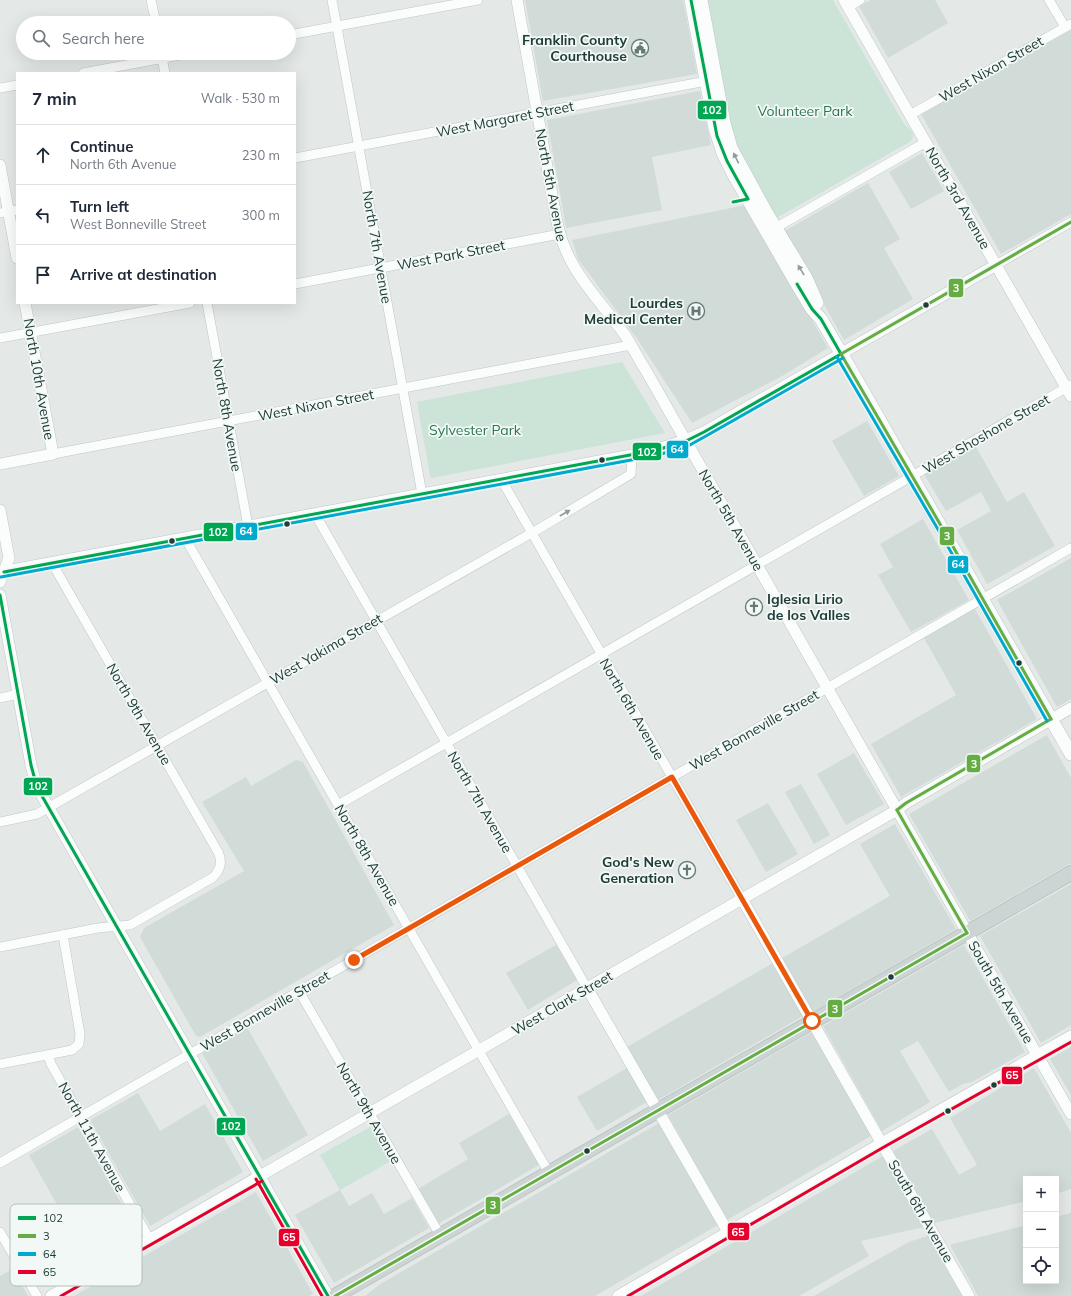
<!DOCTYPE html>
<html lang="en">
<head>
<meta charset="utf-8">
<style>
  :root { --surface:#fff; --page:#f2f2f3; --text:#1f2937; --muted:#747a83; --line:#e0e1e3 }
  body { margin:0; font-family:Mulish,sans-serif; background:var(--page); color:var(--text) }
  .controls { position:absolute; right:12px; bottom:12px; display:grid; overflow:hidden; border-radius:0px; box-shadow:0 4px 16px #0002 }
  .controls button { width:36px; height:36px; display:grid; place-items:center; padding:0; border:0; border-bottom:1px solid var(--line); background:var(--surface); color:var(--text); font:20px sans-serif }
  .stop { position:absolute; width:12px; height:12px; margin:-9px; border:3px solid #ea580c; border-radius:50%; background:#fff }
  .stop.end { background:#ea580c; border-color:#fff; box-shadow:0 1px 4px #0008 }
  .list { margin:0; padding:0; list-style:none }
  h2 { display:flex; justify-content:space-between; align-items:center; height:52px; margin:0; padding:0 16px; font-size:17px }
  h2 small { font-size:13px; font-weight:400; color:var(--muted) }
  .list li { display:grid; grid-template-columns:26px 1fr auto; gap:12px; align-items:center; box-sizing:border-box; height:60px; padding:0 16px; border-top:1px solid var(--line) }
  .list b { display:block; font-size:15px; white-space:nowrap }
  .list p { margin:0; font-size:13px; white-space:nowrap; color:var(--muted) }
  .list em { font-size:13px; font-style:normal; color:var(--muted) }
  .icon { flex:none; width:22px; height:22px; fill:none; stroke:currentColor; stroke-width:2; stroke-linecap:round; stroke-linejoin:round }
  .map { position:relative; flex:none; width:1071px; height:1296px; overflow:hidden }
  .search { position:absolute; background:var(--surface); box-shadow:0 4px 16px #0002; left:16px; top:16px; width:280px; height:44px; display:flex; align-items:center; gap:10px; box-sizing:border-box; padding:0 14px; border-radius:22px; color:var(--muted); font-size:15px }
  .panel { position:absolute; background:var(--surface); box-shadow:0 4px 16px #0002; left:16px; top:72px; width:280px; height:232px; border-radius:0px }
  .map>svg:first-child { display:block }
</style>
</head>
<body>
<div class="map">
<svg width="1071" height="1296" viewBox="0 0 1071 1296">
  <rect width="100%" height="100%" fill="#e4e9e8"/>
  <!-- built -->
  <g fill="#d1dbd8">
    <polygon points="525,0 683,0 697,74 543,101"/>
    <polygon points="871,0 935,0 948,23 888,58 859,6"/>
    <polygon points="1071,30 1071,214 1001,254 921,114"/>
    <polygon points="700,91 711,145 652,157 662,210 566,228 547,120"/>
    <polygon points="922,153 944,191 911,209 889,172"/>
    <polygon points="868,183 900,239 884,248 913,299 844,340 783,232"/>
    <polygon points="746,205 828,348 782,376 692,423 636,337 578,259 572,240"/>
    <polygon points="867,421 899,476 864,496 832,441"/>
    <polygon points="975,445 1007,502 1024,492 1055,546 987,584 957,530 991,511 981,492 946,511 924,474"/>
    <polygon points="923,519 969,600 911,632 878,575 893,567 880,544"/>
    <polygon points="1071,558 1071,699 1057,707 997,600"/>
    <polygon points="975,609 1037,719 901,797 871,744 956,695 924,638"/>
    <polygon points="1047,735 1071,778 1071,863 970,921 909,814"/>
    <polygon points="854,753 884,804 846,825 817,774"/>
    <polygon points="296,760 303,762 394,925 200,1037 196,1036 140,937 144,928 244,871 202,802 246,777 251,786"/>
    <polygon points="801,784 830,835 814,844 785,792"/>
    <polygon points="768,803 798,854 766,872 736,820"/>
    <polygon points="895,824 956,929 813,1012 782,958 890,896 860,844"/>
    <polygon points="1071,884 1071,1025 1041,1043 980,936"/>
    <polygon points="556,945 577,980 528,1010 506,973"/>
    <polygon points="964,945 1025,1052 972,1082 963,1084 949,1092 918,1041 900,1051 930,1102 882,1131 823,1026"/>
    <polygon points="773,963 803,1016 658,1100 627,1047"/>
    <polygon points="247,1027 308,1135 263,1161 202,1053"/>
    <polygon points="812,1032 871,1136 727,1220 668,1115"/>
    <polygon points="1071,1047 1071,1095 1050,1059"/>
    <polygon points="627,1068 647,1102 597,1131 577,1097"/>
    <polygon points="1034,1068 1071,1133 1071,1189 1056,1194 1056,1179 1026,1179 1026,1201 934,1223 893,1151 932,1129 959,1175 977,1165 950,1118"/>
    <polygon points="138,1093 160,1131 205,1104 243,1172 150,1226 90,1120"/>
    <polygon points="509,1114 539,1165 438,1224 418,1189 468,1159 459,1143"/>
    <polygon points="659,1123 718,1225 595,1296 365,1296 382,1283"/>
    <polygon points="78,1127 138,1233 89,1261 29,1155"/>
    <polygon points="883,1156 924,1227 861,1241 869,1256 799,1296 641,1296"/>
    <polygon points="340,1190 349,1206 372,1193 384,1214 412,1198 429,1228 334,1283 295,1215"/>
    <polygon points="256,1192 313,1294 309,1296 74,1296"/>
    <polygon points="1071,1213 1071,1296 978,1296 950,1245 1026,1225 1026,1281 1056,1281 1056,1217"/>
    <polygon points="930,1235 934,1247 962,1296 814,1296 850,1275 909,1242"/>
    <polygon points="13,1269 28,1296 0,1296 0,1276"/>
  </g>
  <!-- green -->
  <g fill="#cce3d7">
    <path d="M705,0H833L904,124C909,129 917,132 911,141L775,219L732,140Z"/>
    <polygon points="622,362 665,433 432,478 430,476 417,402"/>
    <polygon points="370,1127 391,1161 340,1190 320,1155"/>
  </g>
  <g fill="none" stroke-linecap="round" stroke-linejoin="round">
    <!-- minor casing -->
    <g stroke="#c1c6c5" stroke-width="10">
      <g id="minor">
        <polyline points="151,0 156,23"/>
        <polyline points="332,0 422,494"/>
        <polyline points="1049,0 1065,27"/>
        <polyline points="848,7 860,0"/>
        <polyline points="289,35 478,0"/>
        <polyline points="161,53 165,73"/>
        <polyline points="83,73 191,53"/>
        <polyline points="0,88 17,85"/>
        <polyline points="910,115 1071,24"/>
        <polyline points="295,158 712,80"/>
        <polyline points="0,213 17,210"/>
        <polyline points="770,231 926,142"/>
        <polyline points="996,265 1071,222"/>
        <polyline points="295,284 560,234"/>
        <polyline points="207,303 248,526"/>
        <polyline points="0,338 190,303"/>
        <polyline points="53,454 631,345"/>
        <polyline points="501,479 742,899"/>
        <polyline points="315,514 587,988"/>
        <polyline points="185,538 549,1173"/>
        <polyline points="0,698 18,694"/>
        <polyline points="338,805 1071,385"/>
        <polyline points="0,822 37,814 542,527 631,474 632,455"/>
        <path d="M0,947L98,928L130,925L212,878C220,871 223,862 218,852L52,563"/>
        <polyline points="299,991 440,1235"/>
        <polyline points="48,1055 51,1064 150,1240"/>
        <polyline points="0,1064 72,1050 79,1044 80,1034 63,935"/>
        <polyline points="0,1163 1071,548"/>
        <polyline points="0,1232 37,1296"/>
      </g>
    </g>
    <!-- tertiary casing -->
    <g stroke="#c1c6c5" stroke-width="12">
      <g id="tertiary">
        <path d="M517,0L557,222C567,271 597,296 625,335C632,346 638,358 645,369C659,393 672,417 686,441L1071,1114"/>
        <polyline points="844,0 1071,396"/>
        <polyline points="0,165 17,258"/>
        <polyline points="0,464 53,454 25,303"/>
        <polyline points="0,510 9,558 0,582"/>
        <path d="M0,572L632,455C657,450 681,443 704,432L996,265"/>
        <polyline points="0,595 31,765 35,780 42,796 328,1296"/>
        <polyline points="742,899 969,1296"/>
        <polyline points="587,988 728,1232"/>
        <polyline points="51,1296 897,810 906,803 1071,708"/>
        <polyline points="618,1296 882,1143 1071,1036"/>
      </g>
    </g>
    <!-- secondary casing -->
    <g stroke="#bfc7c5" stroke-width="14">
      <g id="secondary">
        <polyline points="691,0 715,128 723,153 735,177 797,284 812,309 821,319 848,365 1071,754"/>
        <polyline points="701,0 724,123 731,148 766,212 806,278 817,303"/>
      </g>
    </g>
    <!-- primary casing -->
    <g stroke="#bcc5c4" stroke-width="16">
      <polyline id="primary" points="335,1296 1071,873"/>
    </g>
    <!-- minor -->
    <use href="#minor" stroke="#fbfcfc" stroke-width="9"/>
    <!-- tertiary -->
    <use href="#tertiary" stroke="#fbfcfc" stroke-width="11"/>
    <!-- secondary -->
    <use href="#secondary" stroke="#fbfcfc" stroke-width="13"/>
    <!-- primary -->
    <use href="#primary" stroke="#cdd5d4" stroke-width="14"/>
    <!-- bus-1 casing -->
    <g stroke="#f2f8f6" stroke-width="6">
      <g id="bus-1">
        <polyline points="691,0 717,136 727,161 748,199 733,202"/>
        <polyline points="797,284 812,309 821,319 841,354"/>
        <polyline points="4,572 657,450 686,441 704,432 841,354"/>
        <polyline points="0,595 31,765 35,780 42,796 328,1296"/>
      </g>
    </g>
    <!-- bus-2 casing -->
    <g stroke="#f2f8f6" stroke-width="6">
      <g id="bus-2">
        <polyline points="841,354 947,536 1051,719"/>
        <polyline points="841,354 1071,222"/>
        <polyline points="897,810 906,803 1051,719"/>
        <polyline points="897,810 967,933"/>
        <polyline points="335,1296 967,933"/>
      </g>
    </g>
    <!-- bus-3 casing -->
    <g stroke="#f2f8f6" stroke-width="6">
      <g id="bus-3">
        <polyline points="837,357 943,538 1047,721"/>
        <polyline points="1,577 658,455 688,446 706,436 843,358"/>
      </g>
    </g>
    <!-- bus-4 casing -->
    <g stroke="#f2f8f6" stroke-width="6">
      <g id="bus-4">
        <polyline points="256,1179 322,1296"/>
        <polyline points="61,1296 262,1181"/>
        <polyline points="628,1296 884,1147 1071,1042"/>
      </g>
    </g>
    <!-- bus-1 -->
    <use href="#bus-1" stroke="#00a651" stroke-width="3"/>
    <!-- bus-2 -->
    <use href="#bus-2" stroke="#65ac42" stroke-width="3"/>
    <!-- bus-3 -->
    <use href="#bus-3" stroke="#00a9ce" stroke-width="3"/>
    <!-- bus-4 -->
    <use href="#bus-4" stroke="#e4002b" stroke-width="3"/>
  </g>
  <!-- one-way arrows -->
  <defs><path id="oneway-solid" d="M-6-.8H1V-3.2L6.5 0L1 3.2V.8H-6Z"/></defs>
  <g fill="#8e9c9b">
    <use href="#oneway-solid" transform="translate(736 158) rotate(-116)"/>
    <use href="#oneway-solid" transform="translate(801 270) rotate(-121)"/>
    <use href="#oneway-solid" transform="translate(565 513) rotate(-30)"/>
  </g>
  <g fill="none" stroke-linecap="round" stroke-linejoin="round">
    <!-- route -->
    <polyline stroke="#ea580c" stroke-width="5" points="354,960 672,777 812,1021"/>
  </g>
  <!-- icons -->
  <defs>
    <g id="civic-ring" transform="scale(0.9)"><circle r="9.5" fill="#f2f8f6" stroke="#657977" stroke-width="1.5"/><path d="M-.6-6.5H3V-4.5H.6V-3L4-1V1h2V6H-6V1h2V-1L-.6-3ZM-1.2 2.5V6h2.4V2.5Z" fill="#657977"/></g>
    <g id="hospital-ring" transform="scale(0.9)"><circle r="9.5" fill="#f2f8f6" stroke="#657977" stroke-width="1.5"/><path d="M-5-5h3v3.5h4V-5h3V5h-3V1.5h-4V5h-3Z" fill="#657977"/></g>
    <g id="church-ring" transform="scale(0.9)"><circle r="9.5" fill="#f2f8f6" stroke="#657977" stroke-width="1.5"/><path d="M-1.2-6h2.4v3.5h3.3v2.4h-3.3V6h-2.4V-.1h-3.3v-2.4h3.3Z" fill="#657977"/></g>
  </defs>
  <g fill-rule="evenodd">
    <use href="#civic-ring" x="640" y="48"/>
    <use href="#hospital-ring" x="696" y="311"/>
    <use href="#church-ring" x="754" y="607"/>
    <use href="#church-ring" x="687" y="870"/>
  </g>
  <!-- markers -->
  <g fill="#213d3a" stroke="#f2f8f6" stroke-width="1.5">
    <circle cx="926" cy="305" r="3.5"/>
    <circle cx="602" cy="460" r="3.5"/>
    <circle cx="287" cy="524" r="3.5"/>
    <circle cx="172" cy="541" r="3.5"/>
    <circle cx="1019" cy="663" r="3.5"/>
    <circle cx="891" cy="977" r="3.5"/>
    <circle cx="994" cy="1085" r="3.5"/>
    <circle cx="948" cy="1111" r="3.5"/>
    <circle cx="587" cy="1151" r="3.5"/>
  </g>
  <g text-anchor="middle" stroke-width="3.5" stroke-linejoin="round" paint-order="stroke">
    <!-- poi labels -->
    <g font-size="14" font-weight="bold" fill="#213d3a" stroke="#f2f8f6" text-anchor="end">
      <text x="627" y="45">Franklin County<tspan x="627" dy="16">Courthouse</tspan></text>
      <text x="683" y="308">Lourdes<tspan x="683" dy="16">Medical Center</tspan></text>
      <text x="767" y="604" text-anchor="start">Iglesia Lirio<tspan x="767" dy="16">de los Valles</tspan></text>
      <text x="674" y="867">God's New<tspan x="674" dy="16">Generation</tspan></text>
    </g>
    <!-- street labels -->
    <g font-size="14" fill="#213d3a" stroke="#f2f8f6">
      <text transform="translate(991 69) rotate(-30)" y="5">West Nixon Street</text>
      <text transform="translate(505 119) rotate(-11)" y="5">West Margaret Street</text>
      <text transform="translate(551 185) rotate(79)" y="5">North 5th Avenue</text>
      <text transform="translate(958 198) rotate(60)" y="5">North 3rd Avenue</text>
      <text transform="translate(377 247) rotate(80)" y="5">North 7th Avenue</text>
      <text transform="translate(451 255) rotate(-11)" y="5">West Park Street</text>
      <text transform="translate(39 379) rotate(80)" y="5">North 10th Avenue</text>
      <text transform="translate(316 405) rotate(-11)" y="5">West Nixon Street</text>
      <text transform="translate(227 415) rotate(80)" y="5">North 8th Avenue</text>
      <text transform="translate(986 434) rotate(-30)" y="5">West Shoshone Street</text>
      <text transform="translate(731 520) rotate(60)" y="5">North 5th Avenue</text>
      <text transform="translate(326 649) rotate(-30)" y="5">West Yakima Street</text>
      <text transform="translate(632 709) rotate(60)" y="5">North 6th Avenue</text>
      <text transform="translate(139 714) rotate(60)" y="5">North 9th Avenue</text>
      <text transform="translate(754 730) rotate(-30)" y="5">West Bonneville Street</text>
      <text transform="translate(480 802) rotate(60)" y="5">North 7th Avenue</text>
      <text transform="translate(367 855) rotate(60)" y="5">North 8th Avenue</text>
      <text transform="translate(1001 992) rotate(60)" y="5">South 5th Avenue</text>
      <text transform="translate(562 1003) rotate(-30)" y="5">West Clark Street</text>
      <text transform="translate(265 1011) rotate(-30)" y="5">West Bonneville Street</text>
      <text transform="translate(369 1113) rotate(60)" y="5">North 9th Avenue</text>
      <text transform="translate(92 1137) rotate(61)" y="5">North 11th Avenue</text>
      <text transform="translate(921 1211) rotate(60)" y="5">South 6th Avenue</text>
    </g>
    <!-- park labels -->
    <g font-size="14" fill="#2a7553" stroke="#f2f8f6">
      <text x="805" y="116">Volunteer Park</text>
      <text x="475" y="435">Sylvester Park</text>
    </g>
  </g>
  <!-- legend -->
  <rect x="10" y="1204" width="132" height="82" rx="6" fill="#f2f8f6" stroke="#b3c0be" stroke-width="1"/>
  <rect x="18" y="1216" width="18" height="4" fill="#00a651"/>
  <rect x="18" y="1234" width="18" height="4" fill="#65ac42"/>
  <rect x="18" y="1252" width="18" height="4" fill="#00a9ce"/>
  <rect x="18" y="1270" width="18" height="4" fill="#e4002b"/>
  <g font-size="11" fill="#213d3a">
    <text x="43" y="1222">102</text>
    <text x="43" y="1240">3</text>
    <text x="43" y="1258">64</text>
    <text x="43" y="1276">65</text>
  </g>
  <g stroke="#f2f8f6" stroke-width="1.5">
    <rect x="697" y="100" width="30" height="20" rx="4" fill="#00a651"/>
    <rect x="948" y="278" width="16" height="20" rx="4" fill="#65ac42"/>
    <rect x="666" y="440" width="23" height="19" rx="4" fill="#00a9ce"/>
    <rect x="632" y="442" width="30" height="19" rx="4" fill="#00a651"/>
    <rect x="235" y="522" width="23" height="19" rx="4" fill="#00a9ce"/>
    <rect x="203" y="522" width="31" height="20" rx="4" fill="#00a651"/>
    <rect x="939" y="526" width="16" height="20" rx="4" fill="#65ac42"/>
    <rect x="947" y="555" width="22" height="19" rx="4" fill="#00a9ce"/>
    <rect x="966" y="754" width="15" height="19" rx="4" fill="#65ac42"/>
    <rect x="23" y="777" width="30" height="19" rx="4" fill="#00a651"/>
    <rect x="827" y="999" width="16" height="19" rx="4" fill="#65ac42"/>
    <rect x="1001" y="1066" width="22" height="19" rx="4" fill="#e4002b"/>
    <rect x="216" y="1117" width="30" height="19" rx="4" fill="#00a651"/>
    <rect x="485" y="1196" width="16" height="19" rx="4" fill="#65ac42"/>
    <rect x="727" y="1222" width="23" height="19" rx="4" fill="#e4002b"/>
    <rect x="278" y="1228" width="22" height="19" rx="4" fill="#e4002b"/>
  </g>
  <g font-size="11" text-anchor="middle" font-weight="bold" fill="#fff">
    <text x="712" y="114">102</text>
    <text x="956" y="292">3</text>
    <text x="677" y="453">64</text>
    <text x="647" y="456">102</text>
    <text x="246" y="535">64</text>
    <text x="218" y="536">102</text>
    <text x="947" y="540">3</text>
    <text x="958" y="568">64</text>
    <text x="974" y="768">3</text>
    <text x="38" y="790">102</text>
    <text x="835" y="1013">3</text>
    <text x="1012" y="1079">65</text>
    <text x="231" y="1130">102</text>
    <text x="493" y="1209">3</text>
    <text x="738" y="1236">65</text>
    <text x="289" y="1241">65</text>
  </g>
</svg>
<div class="controls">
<button>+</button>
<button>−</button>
<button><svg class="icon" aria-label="locate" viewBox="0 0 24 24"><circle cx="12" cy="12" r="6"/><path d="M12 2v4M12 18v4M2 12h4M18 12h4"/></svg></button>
</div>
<div class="stop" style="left:812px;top:1021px"></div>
<div class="stop end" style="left:354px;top:960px"></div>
<div class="search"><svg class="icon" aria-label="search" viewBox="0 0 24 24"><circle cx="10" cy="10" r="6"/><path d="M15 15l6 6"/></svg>Search here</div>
<section class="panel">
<h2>7 min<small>Walk · 530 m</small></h2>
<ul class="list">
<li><svg class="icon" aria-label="ahead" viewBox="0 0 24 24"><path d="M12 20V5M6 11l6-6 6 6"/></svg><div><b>Continue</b><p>North 6th Avenue</p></div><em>230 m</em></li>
<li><svg class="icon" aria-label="left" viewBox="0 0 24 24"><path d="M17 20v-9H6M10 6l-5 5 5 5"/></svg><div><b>Turn left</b><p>West Bonneville Street</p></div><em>300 m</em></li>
<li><svg class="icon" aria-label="arrive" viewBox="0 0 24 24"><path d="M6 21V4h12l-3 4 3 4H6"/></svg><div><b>Arrive at destination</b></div></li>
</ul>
</section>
</div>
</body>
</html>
